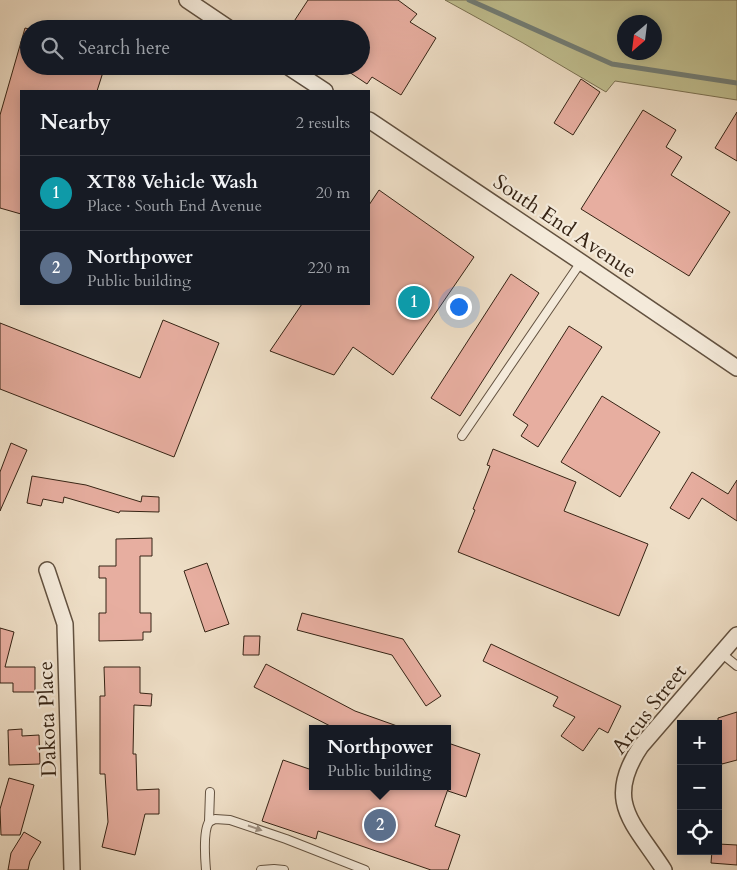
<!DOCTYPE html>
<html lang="en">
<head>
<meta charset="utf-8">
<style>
  :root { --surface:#171b24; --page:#242831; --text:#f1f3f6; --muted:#9ea1a6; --line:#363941; --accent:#db2777 }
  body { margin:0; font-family:Cardo,serif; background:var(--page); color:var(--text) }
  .controls { position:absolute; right:15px; bottom:15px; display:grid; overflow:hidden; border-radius:0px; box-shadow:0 2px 12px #0003 }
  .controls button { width:45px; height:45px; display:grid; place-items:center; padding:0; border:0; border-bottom:1px solid var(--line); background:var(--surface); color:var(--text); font:25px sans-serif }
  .compass { position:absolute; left:617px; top:15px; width:45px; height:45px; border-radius:50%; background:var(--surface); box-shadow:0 2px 12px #0003; rotate:208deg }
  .you { position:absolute; left:458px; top:306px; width:18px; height:18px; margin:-12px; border:4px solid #fff; border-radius:50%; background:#1a73e8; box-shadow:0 0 0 8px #1a73e833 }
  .badge { display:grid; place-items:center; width:32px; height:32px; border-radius:50%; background:var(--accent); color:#fff; font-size:16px; font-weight:700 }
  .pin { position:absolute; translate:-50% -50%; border:2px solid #fff; box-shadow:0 1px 5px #0006 }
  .popup { position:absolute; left:309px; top:725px; width:142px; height:65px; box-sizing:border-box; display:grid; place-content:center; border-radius:0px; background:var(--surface); filter:drop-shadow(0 1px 4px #0005); font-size:16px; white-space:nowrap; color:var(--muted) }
  .popup b { font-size:19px; color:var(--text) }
  .popup::after { content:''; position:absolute; left:50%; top:100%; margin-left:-10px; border:10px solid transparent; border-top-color:var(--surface) }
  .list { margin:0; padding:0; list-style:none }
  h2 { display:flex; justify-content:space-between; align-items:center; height:65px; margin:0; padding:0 20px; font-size:21px }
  h2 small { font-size:16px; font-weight:400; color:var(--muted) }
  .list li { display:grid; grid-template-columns:32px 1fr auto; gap:15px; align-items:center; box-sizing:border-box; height:75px; padding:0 20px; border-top:1px solid var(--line) }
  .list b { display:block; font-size:19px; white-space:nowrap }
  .list p { margin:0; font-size:16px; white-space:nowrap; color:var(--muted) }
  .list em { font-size:16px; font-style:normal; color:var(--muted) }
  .icon { flex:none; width:28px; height:28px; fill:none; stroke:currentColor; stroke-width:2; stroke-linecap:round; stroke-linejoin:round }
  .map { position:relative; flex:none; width:737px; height:870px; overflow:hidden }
  .search { position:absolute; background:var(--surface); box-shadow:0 2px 12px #0003; left:20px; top:20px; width:350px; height:55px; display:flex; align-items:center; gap:12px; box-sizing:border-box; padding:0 18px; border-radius:28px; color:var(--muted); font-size:19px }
  .panel { position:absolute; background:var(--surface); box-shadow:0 2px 12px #0003; left:20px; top:90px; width:350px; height:215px; border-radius:0px }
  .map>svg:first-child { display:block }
</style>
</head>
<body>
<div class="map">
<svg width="737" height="870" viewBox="0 0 737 870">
  <rect width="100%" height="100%" fill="#eedec6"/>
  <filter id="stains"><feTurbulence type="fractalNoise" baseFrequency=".004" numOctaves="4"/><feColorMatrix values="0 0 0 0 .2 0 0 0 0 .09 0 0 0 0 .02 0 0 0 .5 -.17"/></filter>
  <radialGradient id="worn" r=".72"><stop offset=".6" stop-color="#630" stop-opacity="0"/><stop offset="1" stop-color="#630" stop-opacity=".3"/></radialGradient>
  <!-- green -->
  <path fill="#c0bf90" stroke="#7a7152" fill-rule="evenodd" d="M445,0H737V100L615,81L606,92L523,43ZM624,22H654V52H624Z"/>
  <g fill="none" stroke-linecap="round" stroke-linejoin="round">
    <!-- stream -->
    <polyline stroke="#727e77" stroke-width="5" points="469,0 612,64 737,83"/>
  </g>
  <!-- building -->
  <g fill="#e7aea0" stroke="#352314">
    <polygon points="308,0 398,0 417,14 410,22 436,38 401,95 372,77 367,84 340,66 361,66 361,29 289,29"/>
    <polygon points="25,28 29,29 29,66 95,66 104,69 97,91 21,91 21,214 0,208 0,115"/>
    <polygon points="581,79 600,92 573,135 554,123"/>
    <polygon points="643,110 676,130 666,147 682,157 671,175 730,212 689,276 581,209"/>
    <polygon points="737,112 737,161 715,148"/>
    <polygon points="379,190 474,257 393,375 353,347 334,375 270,351 302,304 369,304 369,205"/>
    <polygon points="511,274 539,293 460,416 431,398"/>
    <polygon points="163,320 219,343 174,457 0,389 0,323 140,378"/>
    <polygon points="569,326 602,347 538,447 521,436 528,425 513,415"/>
    <polygon points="602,396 660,432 620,497 561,462"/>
    <polygon points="11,443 27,450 0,511 0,472"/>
    <polygon points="493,449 576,482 564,511 648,544 619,616 458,552 475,510 473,509 490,466 487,465"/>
    <polygon points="692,472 728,494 737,480 737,521 702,498 689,519 670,508"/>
    <polygon points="32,476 86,485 141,502 142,496 159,497 159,512 120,511 119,513 64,497 63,503 43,499 41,506 27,503"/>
    <polygon points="152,538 152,556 140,556 140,613 151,613 151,632 143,632 143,640 99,641 99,613 106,613 106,578 99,578 99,566 116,566 116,539"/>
    <polygon points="207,563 229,624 205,632 184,571"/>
    <polygon points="302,613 403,639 441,696 426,706 392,655 297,630"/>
    <polygon points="0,628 14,632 5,667 35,667 35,692 13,692 13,683 0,683"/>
    <polygon points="244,636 260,636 259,655 243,655"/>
    <polygon points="491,644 621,706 608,733 599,728 583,751 561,736 575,717 553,706 558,697 483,661"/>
    <polygon points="266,664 355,711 400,727 399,729 336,729 254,687"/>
    <polygon points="104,667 140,667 140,693 152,694 151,706 134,705 133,754 136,754 137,790 159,789 159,814 145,814 135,855 102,847 108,822 105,774 100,774 100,696 105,696"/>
    <polygon points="737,712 737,760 722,764 718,754 718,718"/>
    <polygon points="22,729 22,736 39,735 40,764 9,765 8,730"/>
    <polygon points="448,743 480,754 466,797 448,791 448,789 435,826 460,835 448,870 431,870 318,831 316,839 262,821 283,760 312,770 312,786 448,786"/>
    <polygon points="9,778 34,785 20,835 1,835 0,809"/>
    <polygon points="24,832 41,842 30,861 28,870 8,870 11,853"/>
    <polygon points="718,844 737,845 737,865 711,863 712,851 718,851"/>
  </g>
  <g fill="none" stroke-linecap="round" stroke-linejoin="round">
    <!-- service casing -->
    <g stroke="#635240" stroke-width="10">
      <g id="service">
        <polyline points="462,436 581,262"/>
        <polyline points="721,653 737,666"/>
        <polyline points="209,822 215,819 230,820 286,839 365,870"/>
        <path d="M206,870C205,858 203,831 209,822L210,792"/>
        <polyline points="261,870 274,869 284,870"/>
      </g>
    </g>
    <!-- minor casing -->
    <g stroke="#635240" stroke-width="18">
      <g id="minor">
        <polyline points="187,0 230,29"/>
        <polyline points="287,66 325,91"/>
        <polyline points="369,120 581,262 737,368"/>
        <polyline points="47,570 65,624 72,870"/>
        <path d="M664,870C634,823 603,802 641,746L737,635"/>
      </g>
    </g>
    <!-- service -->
    <use href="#service" stroke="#f4eada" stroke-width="8"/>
    <!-- minor -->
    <use href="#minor" stroke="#f4eada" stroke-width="15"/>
  </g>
  <!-- one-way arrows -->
  <defs><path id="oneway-solid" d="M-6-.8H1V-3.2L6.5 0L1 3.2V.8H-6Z" transform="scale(1.25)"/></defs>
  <use fill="#9e9081" href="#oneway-solid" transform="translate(255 828) rotate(19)"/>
  <g text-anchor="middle" stroke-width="4.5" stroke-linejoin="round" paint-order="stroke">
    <!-- street labels -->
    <g font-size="21" fill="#352314" stroke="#f4eada">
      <text transform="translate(565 226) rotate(34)" y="7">South End Avenue</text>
      <text transform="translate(649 709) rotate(-52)" y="7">Arcus Street</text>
      <text transform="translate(47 719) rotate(-92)" y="7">Dakota Place</text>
    </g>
  </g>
  <rect width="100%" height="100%" filter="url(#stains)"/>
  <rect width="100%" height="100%" fill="url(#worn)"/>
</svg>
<div class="controls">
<button>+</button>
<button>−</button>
<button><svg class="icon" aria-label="locate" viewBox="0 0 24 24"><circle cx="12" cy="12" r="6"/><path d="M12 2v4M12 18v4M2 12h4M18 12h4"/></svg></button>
</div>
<svg class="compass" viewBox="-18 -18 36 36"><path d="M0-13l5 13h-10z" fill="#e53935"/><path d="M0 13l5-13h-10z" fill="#9ea1a6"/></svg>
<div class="you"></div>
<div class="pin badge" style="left:414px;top:302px;background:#0f9aa8">1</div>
<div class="pin badge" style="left:380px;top:825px;background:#5c6f8a">2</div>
<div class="popup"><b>Northpower</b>Public building</div>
<div class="search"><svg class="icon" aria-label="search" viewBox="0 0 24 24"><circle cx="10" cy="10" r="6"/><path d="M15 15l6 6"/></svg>Search here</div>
<section class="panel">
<h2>Nearby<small>2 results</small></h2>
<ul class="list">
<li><span class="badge" style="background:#0f9aa8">1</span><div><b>XT88 Vehicle Wash</b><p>Place · South End Avenue</p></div><em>20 m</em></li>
<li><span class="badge" style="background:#5c6f8a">2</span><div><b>Northpower</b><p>Public building</p></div><em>220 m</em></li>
</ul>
</section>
</div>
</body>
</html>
